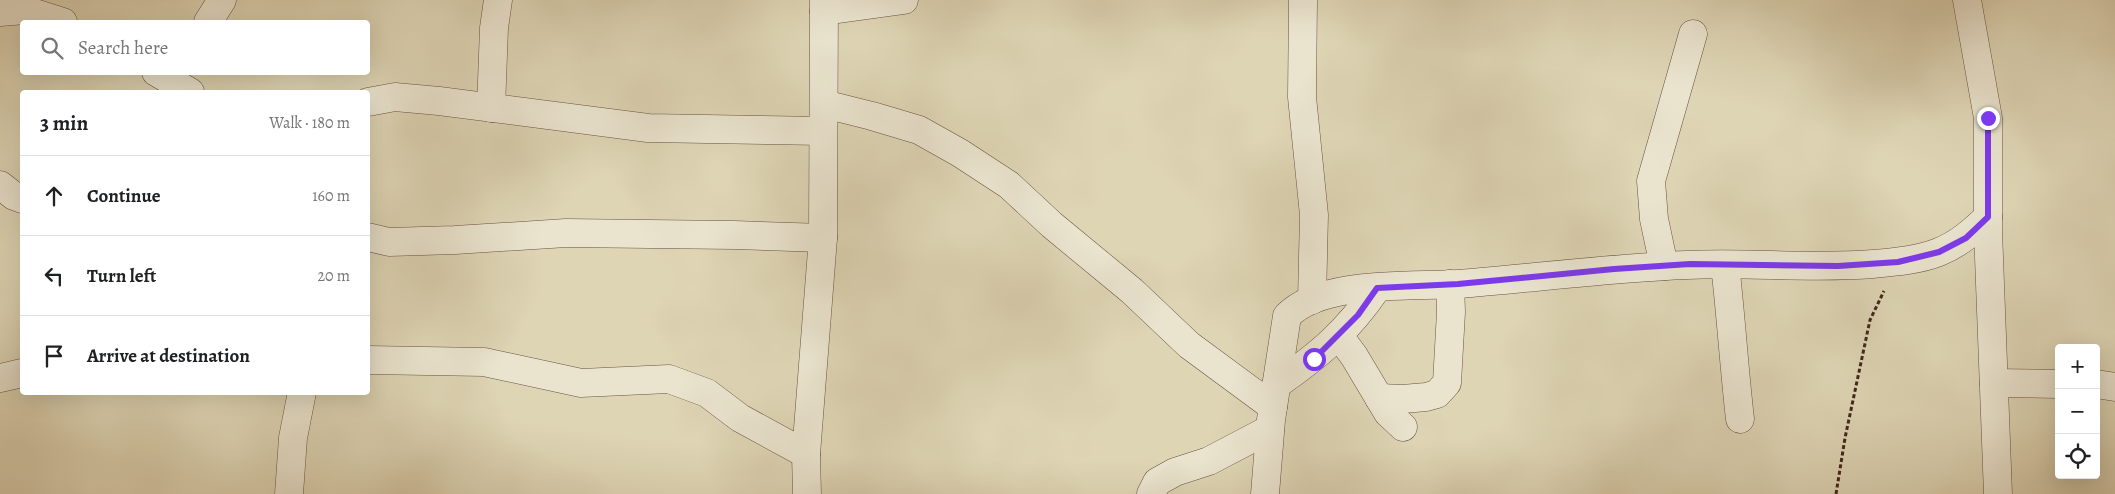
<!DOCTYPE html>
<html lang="en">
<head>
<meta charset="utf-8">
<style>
  :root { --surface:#fff; --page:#f6f6f6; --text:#202124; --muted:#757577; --line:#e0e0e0 }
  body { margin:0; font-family:Alegreya,serif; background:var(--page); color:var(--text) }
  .controls { position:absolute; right:15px; bottom:15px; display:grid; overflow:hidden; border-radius:5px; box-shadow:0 5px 20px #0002 }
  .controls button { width:45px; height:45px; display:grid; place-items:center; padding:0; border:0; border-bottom:1px solid var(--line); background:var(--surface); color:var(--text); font:25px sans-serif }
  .stop { position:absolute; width:15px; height:15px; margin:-11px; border:4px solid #7c3aed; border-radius:50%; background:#fff }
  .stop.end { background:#7c3aed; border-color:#fff; box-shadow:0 1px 5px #0008 }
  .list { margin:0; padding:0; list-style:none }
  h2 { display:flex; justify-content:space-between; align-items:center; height:65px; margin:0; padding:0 20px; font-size:21px }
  h2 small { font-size:16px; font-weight:400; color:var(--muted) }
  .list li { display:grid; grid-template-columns:32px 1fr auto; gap:15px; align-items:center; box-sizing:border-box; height:80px; padding:0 20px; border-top:1px solid var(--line) }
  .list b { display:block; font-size:19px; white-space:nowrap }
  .list em { font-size:16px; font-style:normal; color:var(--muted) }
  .icon { flex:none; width:28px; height:28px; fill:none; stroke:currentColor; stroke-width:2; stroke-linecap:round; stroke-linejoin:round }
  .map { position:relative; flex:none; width:2115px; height:494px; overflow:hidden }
  .search { position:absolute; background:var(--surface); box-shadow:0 5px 20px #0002; left:20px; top:20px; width:350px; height:55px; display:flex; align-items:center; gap:12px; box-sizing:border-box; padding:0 18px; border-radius:5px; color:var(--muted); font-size:19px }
  .panel { position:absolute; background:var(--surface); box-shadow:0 5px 20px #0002; left:20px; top:90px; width:350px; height:305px; border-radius:5px }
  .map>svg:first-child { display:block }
</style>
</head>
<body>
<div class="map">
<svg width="2115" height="494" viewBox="0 0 2115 494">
  <rect width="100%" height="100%" fill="#ded5b5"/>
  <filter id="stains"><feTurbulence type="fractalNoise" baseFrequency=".004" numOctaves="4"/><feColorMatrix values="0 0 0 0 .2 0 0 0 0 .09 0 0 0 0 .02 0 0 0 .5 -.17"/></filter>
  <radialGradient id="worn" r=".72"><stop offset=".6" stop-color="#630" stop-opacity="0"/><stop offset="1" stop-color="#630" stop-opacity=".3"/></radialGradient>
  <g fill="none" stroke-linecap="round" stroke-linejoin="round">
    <!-- street casing -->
    <g stroke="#695242" stroke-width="29">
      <g id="street">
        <polyline points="1303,0 1302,97 1314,215 1312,300"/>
        <polyline points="1967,0 1988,118 1988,231 1998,494"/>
        <polyline points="824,11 904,0"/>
        <polyline points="0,12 25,10 63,22"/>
        <polyline points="208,22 222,0"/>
        <polyline points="156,72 190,92"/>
        <polyline points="368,102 395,97 439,101 648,128 823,131"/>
        <polyline points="824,104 872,116 919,130 960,153 1009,185 1052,225 1132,291 1189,345 1273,407"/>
        <polyline points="491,108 494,28 498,0"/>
        <polyline points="0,185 14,196 22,199"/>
        <polyline points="368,237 389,242 455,240 566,233 734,235 823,238"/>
        <path d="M1725,265C1731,316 1734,367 1740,419"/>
        <polyline points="1664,266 1654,219 1651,181 1693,34"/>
        <polyline points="1339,336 1354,356 1388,413 1403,427"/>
        <polyline points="368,360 484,362 581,383 669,379 707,393 740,418 806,454"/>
        <polyline points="0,378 22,373"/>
        <polyline points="1994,383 2059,384"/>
        <polyline points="2096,384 2115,387"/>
        <path d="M1276,385C1319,355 1347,332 1377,288"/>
        <polyline points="1379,398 1403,399 1426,397 1437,394 1447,383 1451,312 1450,284"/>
        <polyline points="289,494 293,438 302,392"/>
        <polyline points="807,494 806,454 823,238 824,0"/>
        <polyline points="1151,494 1157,482 1175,472 1209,461 1270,429"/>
        <path d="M1265,494L1271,420L1287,316C1322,280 1409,287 1458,284C1534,278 1610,268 1687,265C1749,262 1811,269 1873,264C1894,262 1919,260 1939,252C1959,244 1973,231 1988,217"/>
      </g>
    </g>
    <!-- path -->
    <polyline stroke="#42271c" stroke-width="3" stroke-dasharray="4 2.5" stroke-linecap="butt" points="1836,494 1845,438 1870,320 1884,291"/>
    <!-- street -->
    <use href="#street" stroke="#eae4cf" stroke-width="28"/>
  </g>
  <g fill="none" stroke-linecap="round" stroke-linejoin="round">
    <!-- route -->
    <polyline stroke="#7c3aed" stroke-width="6" points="1314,359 1358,315 1377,288 1458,284 1614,269 1690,264 1838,266 1898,262 1939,252 1966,238 1988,217 1988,118"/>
  </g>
  <rect width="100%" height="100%" filter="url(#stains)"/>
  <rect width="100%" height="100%" fill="url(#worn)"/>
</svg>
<div class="controls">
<button>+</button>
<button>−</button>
<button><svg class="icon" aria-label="locate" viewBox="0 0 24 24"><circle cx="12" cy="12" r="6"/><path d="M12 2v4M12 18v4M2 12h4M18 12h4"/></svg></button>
</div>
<div class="stop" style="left:1314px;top:359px"></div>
<div class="stop end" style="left:1988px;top:118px"></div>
<div class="search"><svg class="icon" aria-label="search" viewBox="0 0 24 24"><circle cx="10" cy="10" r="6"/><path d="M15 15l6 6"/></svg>Search here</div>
<section class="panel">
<h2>3 min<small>Walk · 180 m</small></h2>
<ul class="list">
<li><svg class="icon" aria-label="ahead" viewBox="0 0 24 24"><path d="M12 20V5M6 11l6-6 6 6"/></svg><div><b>Continue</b></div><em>160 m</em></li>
<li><svg class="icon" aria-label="left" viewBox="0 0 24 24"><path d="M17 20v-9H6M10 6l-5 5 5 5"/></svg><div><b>Turn left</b></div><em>20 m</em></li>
<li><svg class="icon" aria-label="arrive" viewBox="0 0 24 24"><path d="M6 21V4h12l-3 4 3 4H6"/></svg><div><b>Arrive at destination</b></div></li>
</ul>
</section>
</div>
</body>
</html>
